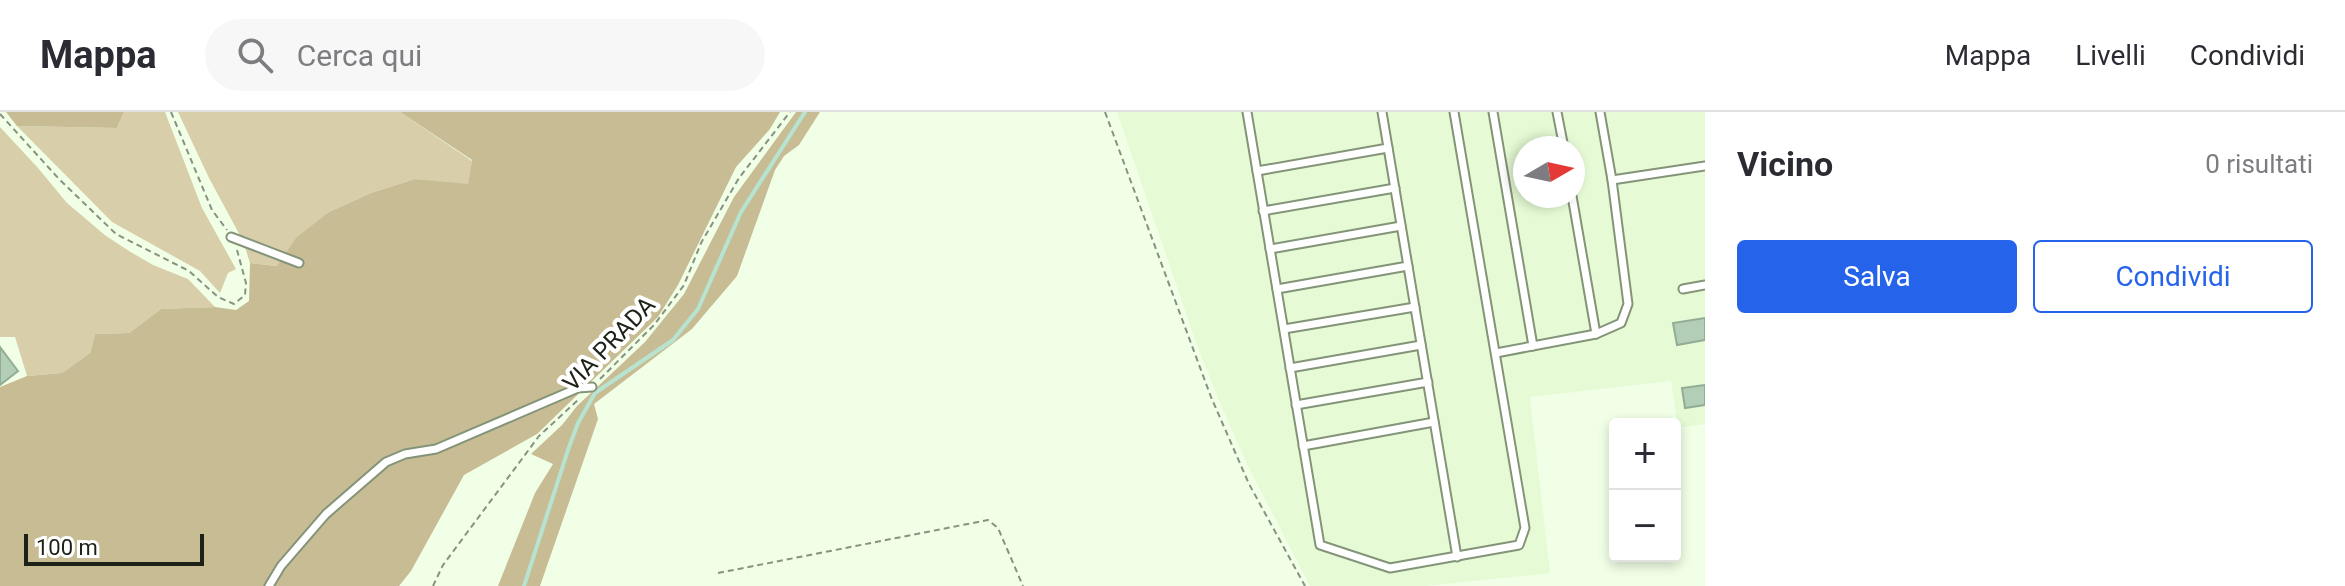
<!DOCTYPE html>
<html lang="it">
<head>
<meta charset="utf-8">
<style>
  :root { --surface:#fff; --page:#f7f7f7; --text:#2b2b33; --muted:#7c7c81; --line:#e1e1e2; --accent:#2563eb }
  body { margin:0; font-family:Roboto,sans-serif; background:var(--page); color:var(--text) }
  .controls { position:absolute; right:24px; bottom:24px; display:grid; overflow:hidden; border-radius:8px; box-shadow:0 4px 12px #0003 }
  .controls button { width:72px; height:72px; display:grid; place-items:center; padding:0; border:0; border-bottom:2px solid var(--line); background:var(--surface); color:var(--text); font:40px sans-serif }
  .compass { position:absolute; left:1513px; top:24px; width:72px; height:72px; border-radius:50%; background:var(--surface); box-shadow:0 4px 12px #0003; rotate:81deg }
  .scale { position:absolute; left:24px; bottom:20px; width:180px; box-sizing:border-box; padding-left:8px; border:4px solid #1c2217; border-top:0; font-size:22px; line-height:28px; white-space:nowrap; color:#1c2217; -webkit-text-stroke:6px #fff; paint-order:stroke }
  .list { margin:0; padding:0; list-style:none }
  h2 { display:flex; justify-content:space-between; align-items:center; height:104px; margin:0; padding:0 32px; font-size:34px }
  h2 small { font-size:26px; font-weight:400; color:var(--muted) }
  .actions { display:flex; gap:16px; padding:24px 32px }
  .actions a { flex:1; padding:18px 0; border:2px solid var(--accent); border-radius:8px; text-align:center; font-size:28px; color:var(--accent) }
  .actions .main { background:var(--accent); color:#fff }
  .icon { flex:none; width:44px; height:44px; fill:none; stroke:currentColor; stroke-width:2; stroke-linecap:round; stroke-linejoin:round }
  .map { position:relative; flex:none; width:1705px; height:474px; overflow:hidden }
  header { display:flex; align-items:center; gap:48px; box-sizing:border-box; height:112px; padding:0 40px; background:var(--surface); border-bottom:2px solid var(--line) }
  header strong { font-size:38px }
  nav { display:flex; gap:44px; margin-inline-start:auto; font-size:28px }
  .search { width:560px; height:72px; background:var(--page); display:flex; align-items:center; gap:20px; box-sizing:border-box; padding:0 28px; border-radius:44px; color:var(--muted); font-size:30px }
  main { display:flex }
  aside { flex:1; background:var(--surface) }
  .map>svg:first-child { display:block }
</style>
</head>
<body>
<header>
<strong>Mappa</strong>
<div class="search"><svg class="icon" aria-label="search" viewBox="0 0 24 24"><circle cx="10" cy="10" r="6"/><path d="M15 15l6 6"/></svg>Cerca qui</div>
<nav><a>Mappa</a><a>Livelli</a><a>Condividi</a></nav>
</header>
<main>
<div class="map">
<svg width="1705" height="474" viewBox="0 0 1705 474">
  <rect width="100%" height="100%" fill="#f1ffe6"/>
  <!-- built -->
  <path fill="#e5fad5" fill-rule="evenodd" d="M1117,0H1705V312L1678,316L1671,269L1530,285L1550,461L1426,474H1310L1248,354L1223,298L1197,233ZM1525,36H1573V84H1525Z"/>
  <!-- green -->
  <g fill="#d8ceaa">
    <polygon points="124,0 165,0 202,96 236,157 228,161 220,181 200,159 112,110 17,14 117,16"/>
    <polygon points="178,0 400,0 472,49 468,73 415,67 371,81 329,100 277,154 250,151 243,129 209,66"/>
    <polygon points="0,15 38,56 67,91 106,124 129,139 153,153 188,167 215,195 161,197 129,221 95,222 90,241 62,261 27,264 15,225 0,225"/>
  </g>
  <!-- forest -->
  <g fill="#c7bc94">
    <polygon points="6,0 124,0 117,16 17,14"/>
    <polygon points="400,0 780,0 770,17 736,55 678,173 658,205 537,322 464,363 411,459 399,474 0,474 0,275 27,264 62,261 90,241 95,222 129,221 161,197 215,195 236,198 249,189 250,151 277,154 296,126 329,100 371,81 415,67 468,72 472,48"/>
    <polygon points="796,0 820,0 799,33 784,44 775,58 737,164 692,217 594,292 598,307 540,474 498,474 535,381 553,352 531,342 562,313 577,294 645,230 684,182 734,85"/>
  </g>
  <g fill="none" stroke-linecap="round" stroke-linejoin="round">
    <!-- stream -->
    <polyline stroke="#b6e4d1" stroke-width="4" points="524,474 568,338 578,311 595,281 673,228 698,197 741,100 805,0"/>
  </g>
  <!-- building -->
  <g fill="#b2ceb6" stroke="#92ac96" stroke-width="2">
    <polygon points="1705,206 1705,228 1677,233 1673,211"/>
    <polygon points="0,235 18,259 0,273"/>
    <polygon points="1705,273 1705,293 1685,296 1682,276"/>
  </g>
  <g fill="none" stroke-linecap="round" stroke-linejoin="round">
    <!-- lane casing -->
    <g stroke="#849478" stroke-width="11">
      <g id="lane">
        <polyline points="1247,0 1320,433 1390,456 1519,433 1525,416 1454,0"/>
        <polyline points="1382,0 1457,445"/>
        <polyline points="1493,0 1533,234"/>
        <polyline points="1557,0 1564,36"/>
        <polyline points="1600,0 1612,68"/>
        <polyline points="1257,59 1388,36"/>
        <polyline points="1572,84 1596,222"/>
        <polyline points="1263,99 1395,76"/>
        <polyline points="231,125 299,151"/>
        <polyline points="1270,137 1401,114"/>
        <polyline points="1277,177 1408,154"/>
        <polyline points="1683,177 1705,173"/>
        <polyline points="1284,217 1415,195"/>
        <polyline points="1496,241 1596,222 1621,211 1628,192 1612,68 1705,54"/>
        <polyline points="1290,256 1421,233"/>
        <polyline points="1296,293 1428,270"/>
        <polyline points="1303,334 1434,310"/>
        <polyline points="269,474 281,454 326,402 386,350 405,342 436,337 578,276 592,275"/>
      </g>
    </g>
    <!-- path -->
    <g stroke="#889280" stroke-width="2" stroke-dasharray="6 4" stroke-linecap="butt">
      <polyline points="171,0 212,98 227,118"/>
      <polyline points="1105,0 1211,285 1249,372 1305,474"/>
      <polyline points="0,2 59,67 116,122 189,159 218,185 234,192 245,183 246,171 237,138"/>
      <polyline points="600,267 654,213 684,173 701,131 739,66 790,0"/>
      <polyline points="718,461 988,408 998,416 1023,474"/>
      <polyline points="433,474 443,453 539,324 578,288"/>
    </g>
    <!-- lane -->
    <use href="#lane" stroke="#fff" stroke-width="7"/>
  </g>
  <g text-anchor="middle" stroke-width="8" stroke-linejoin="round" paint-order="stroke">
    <!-- street labels -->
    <g font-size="24" fill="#1c2217" stroke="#fff">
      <text transform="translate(609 232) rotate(-46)" y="8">VIA PRADA</text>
    </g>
  </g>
</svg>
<div class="controls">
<button>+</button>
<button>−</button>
</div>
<svg class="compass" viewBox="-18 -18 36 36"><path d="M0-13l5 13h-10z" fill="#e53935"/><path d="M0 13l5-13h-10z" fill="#7c7c81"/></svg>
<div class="scale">100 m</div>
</div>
<aside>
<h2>Vicino<small>0 risultati</small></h2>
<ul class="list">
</ul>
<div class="actions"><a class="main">Salva</a><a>Condividi</a></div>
</aside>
</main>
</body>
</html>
